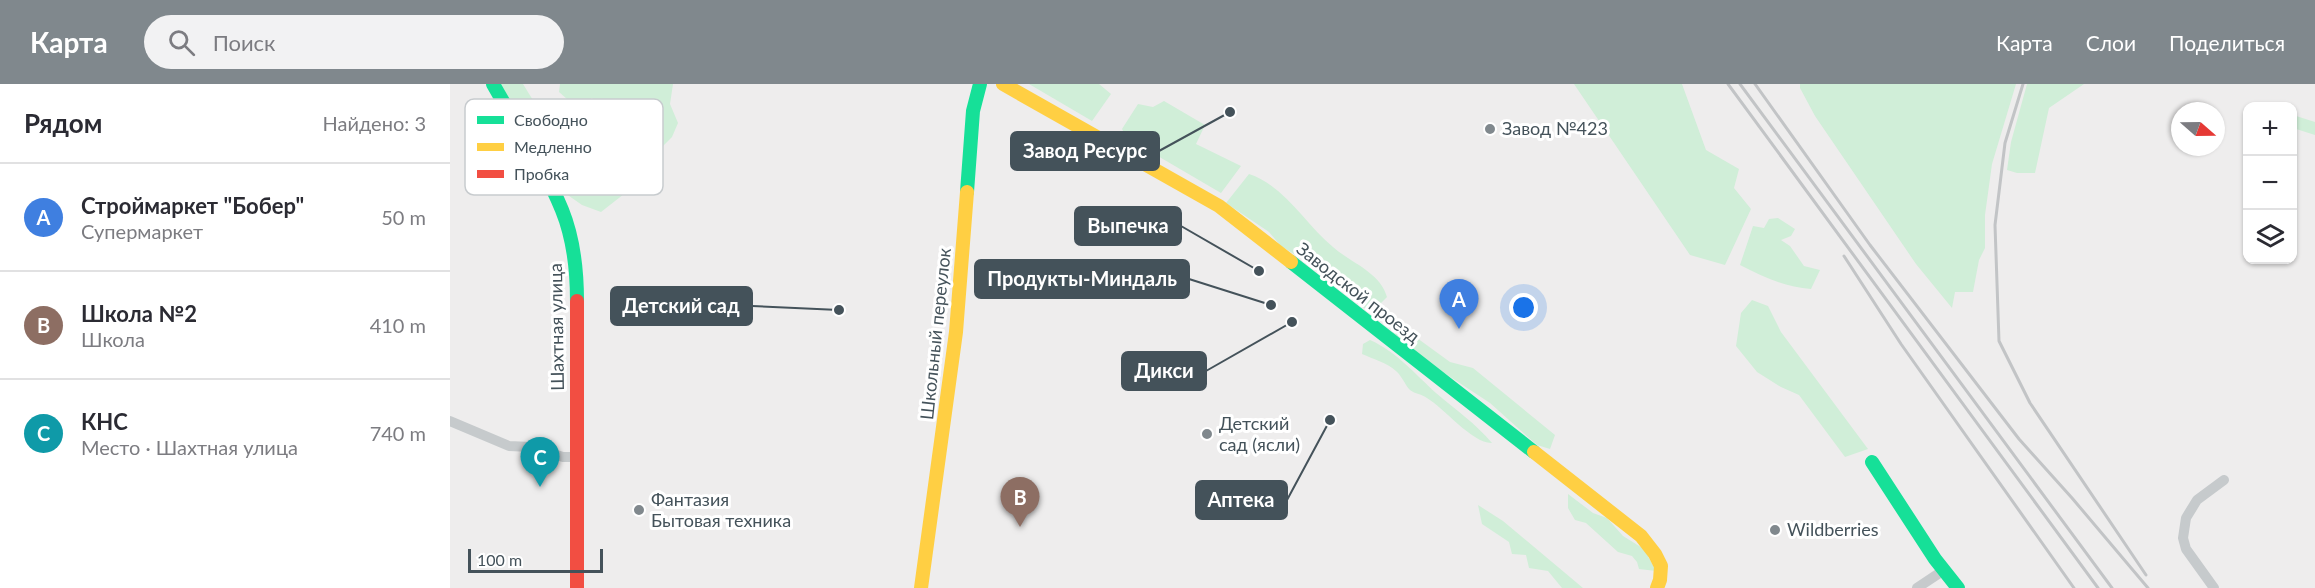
<!DOCTYPE html>
<html lang="ru">
<head>
<meta charset="utf-8">
<style>
  :root { --surface:#fff; --page:#f2f2f3; --text:#2b2b33; --muted:#7c7c81; --line:#e1e1e2; --accent:#80888d }
  body { margin:0; font-family:Lato,sans-serif; background:var(--page); color:var(--text) }
  .controls { position:absolute; right:18px; top:18px; display:grid; overflow:hidden; border-radius:12px; box-shadow:0 2px 4px #0004 }
  .controls button { width:54px; height:54px; display:grid; place-items:center; padding:0; border:0; border-bottom:2px solid var(--line); background:var(--surface); color:var(--text); font:30px sans-serif }
  .compass { position:absolute; left:1721px; top:18px; width:54px; height:54px; border-radius:50%; background:var(--surface); box-shadow:0 2px 4px #0004; rotate:110deg }
  .scale { position:absolute; left:18px; bottom:15px; width:135px; box-sizing:border-box; padding-left:6px; border:3px solid #44525a; border-top:0; font-size:16px; line-height:21px; white-space:nowrap; color:#44525a; -webkit-text-stroke:4px #fff; paint-order:stroke }
  .you { position:absolute; left:1074px; top:224px; width:21px; height:21px; margin:-15px; border:4px solid #fff; border-radius:50%; background:#1a73e8; box-shadow:0 0 0 9px #1a73e833 }
  .badge { display:grid; place-items:center; width:39px; height:39px; border-radius:50%; background:var(--accent); color:#fff; font-size:20px; font-weight:700 }
  .pin { position:absolute; translate:-50% -50px; filter:drop-shadow(0 2px 3px #0008) }
  .pin::after { content:''; position:absolute; top:32px; width:21px; height:18px; background:inherit; clip-path:polygon(0 0,100% 0,50% 100%) }
  .list { margin:0; padding:0; list-style:none }
  h2 { display:flex; justify-content:space-between; align-items:center; height:78px; margin:0; padding:0 24px; font-size:26px }
  h2 small { font-size:20px; font-weight:400; color:var(--muted) }
  .list li { display:grid; grid-template-columns:39px 1fr auto; gap:18px; align-items:center; box-sizing:border-box; height:108px; padding:0 24px; border-top:2px solid var(--line) }
  .list b { display:block; font-size:22px; white-space:nowrap }
  .list p { margin:0; font-size:20px; white-space:nowrap; color:var(--muted) }
  .list em { font-size:20px; font-style:normal; color:var(--muted) }
  .icon { flex:none; width:33px; height:33px; fill:none; stroke:currentColor; stroke-width:2; stroke-linecap:round; stroke-linejoin:round }
  .map { position:relative; flex:none; width:1865px; height:504px; overflow:hidden }
  header { display:flex; align-items:center; gap:36px; box-sizing:border-box; height:84px; padding:0 30px; background:var(--accent); color:#fff }
  header strong { font-size:28px }
  nav { display:flex; gap:33px; margin-inline-start:auto; font-size:21px }
  .search { width:420px; height:54px; background:var(--page); display:flex; align-items:center; gap:15px; box-sizing:border-box; padding:0 21px; border-radius:33px; color:var(--muted); font-size:22px }
  main { display:flex }
  aside { flex:1; background:var(--surface) }
  .map>svg:first-child { display:block }
</style>
</head>
<body>
<header>
<strong>Карта</strong>
<div class="search"><svg class="icon" aria-label="search" viewBox="0 0 24 24"><circle cx="10" cy="10" r="6"/><path d="M15 15l6 6"/></svg>Поиск</div>
<nav><a>Карта</a><a>Слои</a><a>Поделиться</a></nav>
</header>
<main>
<aside>
<h2>Рядом<small>Найдено: 3</small></h2>
<ul class="list">
<li><span class="badge" style="background:#3f7fe0">A</span><div><b>Строймаркет &quot;Бобер&quot;</b><p>Супермаркет</p></div><em>50 m</em></li>
<li><span class="badge" style="background:#8d6e63">B</span><div><b>Школа №2</b><p>Школа</p></div><em>410 m</em></li>
<li><span class="badge" style="background:#0f9aa8">C</span><div><b>КНС</b><p>Место · Шахтная улица</p></div><em>740 m</em></li>
</ul>
</aside>
<div class="map">
<svg width="1865" height="504" viewBox="0 0 1865 504">
  <rect width="100%" height="100%" fill="#eeeded"/>
  <!-- green -->
  <g fill="#d0eed8">
    <path d="M50,0H73L128,89L139,94L157,78C157,58 142,41 149,21L142,14L126,23L109,8L110,0H223L220,20L228,39L222,53L209,66L196,69L184,80L174,110L151,128L132,121L112,107Z"/>
    <polygon points="579,0 649,0 661,10 642,37"/>
    <polygon points="1124,0 1232,0 1256,66 1289,85 1284,104 1301,125 1275,181 1240,171"/>
    <polygon points="1350,0 1566,0 1542,80 1535,131 1535,164 1529,176 1523,208 1505,208 1502,224 1466,180 1365,32 1350,4"/>
    <polygon points="1577,0 1634,0 1599,24 1585,89 1567,89 1557,86 1561,58"/>
    <polygon points="714,17 755,41 746,60 791,82 771,109 677,54 672,45 688,20 703,23"/>
    <polygon points="1843,31 1865,38 1865,51 1843,44"/>
    <path d="M799,90C835,102 855,140 883,163C901,179 930,188 937,213L924,226L914,224L903,210L885,202L852,175L831,162L819,148L776,119Z"/>
    <path d="M1328,134L1345,145L1341,152L1331,156L1340,162L1354,182L1370,186L1361,205C1335,203 1313,193 1290,181L1303,142L1314,144L1319,135Z"/>
    <polygon points="1302,216 1318,222 1331,248 1418,365 1395,373 1349,311 1331,303 1307,288 1286,262 1291,229"/>
    <polygon points="944,244 956,246 1000,278 1023,284 1105,351 1100,365 1087,361 1040,319 976,277 957,258 942,250"/>
    <path d="M920,256C947,268 965,290 986,309C1006,326 1025,339 1042,359C1023,360 994,324 977,314C972,310 965,310 960,306C955,301 952,292 946,287C938,279 923,275 912,270L913,260Z"/>
    <polygon points="1118,410 1143,429 1157,434 1173,452 1194,465 1206,487 1189,485 1187,478 1182,472 1168,468 1136,439 1125,436 1118,424"/>
    <polygon points="1028,421 1053,437 1133,504 1112,504 1098,487 1079,484 1076,471 1062,470 1059,458 1032,440"/>
  </g>
  <g fill="none" stroke-linecap="round" stroke-linejoin="round">
    <!-- street -->
    <g stroke="#c6cacc" stroke-width="10">
      <polyline points="0,337 59,362 81,363 113,373 126,373"/>
      <polyline points="1467,504 1494,486"/>
      <polyline points="1764,504 1736,465 1733,454 1736,434 1747,416 1774,396"/>
    </g>
    <!-- fast -->
    <g stroke="#16e098" stroke-width="14">
      <path d="M43,0C66,41 94,82 112,126C123,153 127,187 127,217"/>
      <polyline points="517,108 523,27 530,0"/>
      <polyline points="841,178 1084,368"/>
      <polyline points="1422,378 1485,475 1508,504"/>
    </g>
    <!-- slow -->
    <g stroke="#ffcf43" stroke-width="14">
      <polyline points="553,0 769,122 841,178"/>
      <polyline points="1084,368 1191,452 1205,470 1211,482 1210,496 1207,504"/>
      <polyline points="471,504 506,248 517,108"/>
    </g>
    <!-- jam -->
    <polyline stroke="#f24e42" stroke-width="14" points="127,217 127,504"/>
    <!-- rail -->
    <g stroke="#c2c4c6" stroke-width="3">
      <polyline points="1278,0 1648,504"/>
      <polyline points="1290,0 1662,504"/>
      <polyline points="1305,0 1420,161 1569,355 1622,414 1698,504"/>
      <polyline points="1573,0 1555,59 1545,141 1549,257 1580,319 1696,491"/>
      <polyline points="1394,172 1451,260 1624,504"/>
    </g>
  </g>
  <!-- markers -->
  <g fill="#80888d" stroke="#fff" stroke-width="2">
    <circle cx="1040" cy="45" r="6"/>
    <circle cx="757" cy="350" r="6"/>
    <circle cx="189" cy="426" r="6"/>
    <circle cx="1325" cy="446" r="6"/>
  </g>
  <g text-anchor="middle" stroke-width="6" stroke-linejoin="round" paint-order="stroke">
    <!-- poi labels -->
    <g font-size="18" fill="#44525a" stroke="#fff" text-anchor="start">
      <text x="1052" y="51">Завод №423</text>
      <text x="769" y="346">Детский<tspan x="769" dy="21">сад (ясли)</tspan></text>
      <text x="201" y="422">Фантазия<tspan x="201" dy="21">Бытовая техника</tspan></text>
      <text x="1337" y="452">Wildberries</text>
    </g>
    <!-- street labels -->
    <g font-size="18" fill="#44525a" stroke="#fff">
      <text transform="translate(908 209) rotate(38)" y="6">Заводской проезд</text>
      <text transform="translate(107 243) rotate(-91)" y="6">Шахтная улица</text>
      <text transform="translate(486 250) rotate(-84)" y="6">Школьный переулок</text>
    </g>
  </g>
  <!-- legend -->
  <rect x="15" y="15" width="198" height="96" rx="9" fill="#fff" stroke="#c7cbce" stroke-width="1.5"/>
  <rect x="27" y="32" width="27" height="8" fill="#16e098"/>
  <rect x="27" y="59" width="27" height="8" fill="#ffcf43"/>
  <rect x="27" y="86" width="27" height="8" fill="#f24e42"/>
  <g font-size="16" fill="#44525a">
    <text x="64" y="42">Свободно</text>
    <text x="64" y="69">Медленно</text>
    <text x="64" y="96">Пробка</text>
  </g>
  <!-- callouts -->
  <path fill="none" stroke="#44525a" stroke-width="2" d="M780 28L709 67M809 187L731 142M821 221L739 195M389 226L302 222M842 238L756 287M880 336L837 416"/>
  <g fill="#44525a" stroke="#fff" stroke-width="2">
    <circle cx="780" cy="28" r="6"/>
    <circle cx="809" cy="187" r="6"/>
    <circle cx="821" cy="221" r="6"/>
    <circle cx="389" cy="226" r="6"/>
    <circle cx="842" cy="238" r="6"/>
    <circle cx="880" cy="336" r="6"/>
  </g>
  <g fill="#44525a" stroke="#44525a" stroke-width="2">
    <rect x="561" y="48" width="148" height="38" rx="6"/>
    <rect x="625" y="123" width="106" height="38" rx="6"/>
    <rect x="525" y="176" width="214" height="38" rx="6"/>
    <rect x="161" y="203" width="141" height="38" rx="6"/>
    <rect x="672" y="268" width="84" height="38" rx="6"/>
    <rect x="746" y="397" width="91" height="38" rx="6"/>
  </g>
  <g font-size="20" text-anchor="middle" font-weight="bold" fill="#fff">
    <text x="635" y="74">Завод Ресурс</text>
    <text x="678" y="149">Выпечка</text>
    <text x="632" y="202">Продукты-Миндаль</text>
    <text x="231" y="229">Детский сад</text>
    <text x="714" y="294">Дикси</text>
    <text x="791" y="423">Аптека</text>
  </g>
</svg>
<div class="controls">
<button>+</button>
<button>−</button>
<button><svg class="icon" aria-label="layers" viewBox="0 0 24 24"><path d="M12 4l9 5-9 5-9-5zM3 14l9 5 9-5"/></svg></button>
</div>
<svg class="compass" viewBox="-18 -18 36 36"><path d="M0-13l5 13h-10z" fill="#e53935"/><path d="M0 13l5-13h-10z" fill="#7c7c81"/></svg>
<div class="scale">100 m</div>
<div class="you"></div>
<div class="pin badge" style="left:1009px;top:245px;background:#3f7fe0">A</div>
<div class="pin badge" style="left:570px;top:443px;background:#8d6e63">B</div>
<div class="pin badge" style="left:90px;top:403px;background:#0f9aa8">C</div>
</div>
</main>
</body>
</html>
